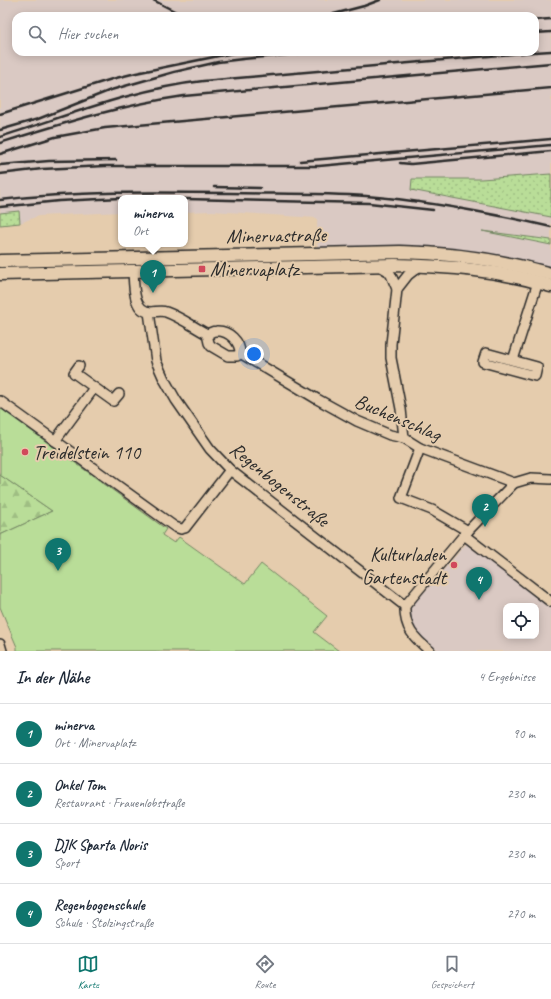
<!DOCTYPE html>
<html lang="de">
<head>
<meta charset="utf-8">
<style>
  :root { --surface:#fff; --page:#f2f2f3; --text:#1f2937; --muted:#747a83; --line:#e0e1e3; --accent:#0f766e }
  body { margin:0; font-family:Caveat,sans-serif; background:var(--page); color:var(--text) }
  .controls { position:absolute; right:12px; bottom:12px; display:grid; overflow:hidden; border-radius:8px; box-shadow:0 2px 10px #0003 }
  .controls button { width:36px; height:36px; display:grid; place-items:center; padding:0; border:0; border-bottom:1px solid var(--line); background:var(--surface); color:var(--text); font:20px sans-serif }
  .you { position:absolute; left:254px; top:354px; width:14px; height:14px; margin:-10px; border:3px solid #fff; border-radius:50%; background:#1a73e8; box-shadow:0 0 0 6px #1a73e833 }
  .badge { display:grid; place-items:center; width:26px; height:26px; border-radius:50%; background:var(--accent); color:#fff; font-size:13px; font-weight:700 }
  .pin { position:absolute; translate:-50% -33px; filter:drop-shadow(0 1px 2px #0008) }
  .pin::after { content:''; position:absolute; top:21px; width:14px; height:12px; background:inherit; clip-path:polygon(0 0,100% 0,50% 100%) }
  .popup { position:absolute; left:118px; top:195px; width:70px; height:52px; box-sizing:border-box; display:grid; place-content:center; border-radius:8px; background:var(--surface); filter:drop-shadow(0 1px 3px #0005); font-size:13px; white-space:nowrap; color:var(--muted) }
  .popup b { font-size:15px; color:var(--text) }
  .popup::after { content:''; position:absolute; left:50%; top:100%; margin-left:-8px; border:8px solid transparent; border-top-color:var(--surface) }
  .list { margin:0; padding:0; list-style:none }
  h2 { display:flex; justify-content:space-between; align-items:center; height:52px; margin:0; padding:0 16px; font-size:17px }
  h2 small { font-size:13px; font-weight:400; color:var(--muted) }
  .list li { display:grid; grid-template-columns:26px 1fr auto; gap:12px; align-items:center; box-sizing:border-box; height:60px; padding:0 16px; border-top:1px solid var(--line) }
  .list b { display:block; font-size:15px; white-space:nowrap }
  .list p { margin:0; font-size:13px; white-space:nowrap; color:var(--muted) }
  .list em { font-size:13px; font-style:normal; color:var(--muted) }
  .icon { flex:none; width:22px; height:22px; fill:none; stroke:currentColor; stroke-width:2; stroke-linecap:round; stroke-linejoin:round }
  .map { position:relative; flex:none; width:551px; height:651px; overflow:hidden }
  .search { position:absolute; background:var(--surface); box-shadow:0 2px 10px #0003; left:12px; right:12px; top:12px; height:44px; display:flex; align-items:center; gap:10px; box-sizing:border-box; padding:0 14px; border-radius:12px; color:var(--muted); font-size:15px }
  .sheet { height:292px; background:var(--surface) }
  nav { display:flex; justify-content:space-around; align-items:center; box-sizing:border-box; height:56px; border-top:1px solid var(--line); background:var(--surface); font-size:11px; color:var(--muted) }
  nav a { display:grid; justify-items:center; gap:2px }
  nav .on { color:var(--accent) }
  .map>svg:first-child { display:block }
</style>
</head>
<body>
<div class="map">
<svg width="551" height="651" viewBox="0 0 551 651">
  <defs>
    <pattern id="grass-dots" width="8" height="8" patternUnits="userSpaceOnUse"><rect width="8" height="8" fill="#b9dd98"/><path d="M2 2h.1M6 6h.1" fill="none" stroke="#9fbe83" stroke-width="1.8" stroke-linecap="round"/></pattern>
    <pattern id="forest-firs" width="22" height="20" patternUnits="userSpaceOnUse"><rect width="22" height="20" fill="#b9dd98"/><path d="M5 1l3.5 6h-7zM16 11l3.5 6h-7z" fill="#9fbe83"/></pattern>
  </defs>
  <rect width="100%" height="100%" fill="#e5ccad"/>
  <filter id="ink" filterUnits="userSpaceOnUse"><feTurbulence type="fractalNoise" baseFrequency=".025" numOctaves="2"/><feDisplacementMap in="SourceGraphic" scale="8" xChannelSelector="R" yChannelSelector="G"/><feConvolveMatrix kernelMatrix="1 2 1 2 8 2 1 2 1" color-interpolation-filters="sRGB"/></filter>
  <g filter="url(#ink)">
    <!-- built -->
    <g fill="#dac9c3" fill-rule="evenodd">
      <path d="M0,0H551V240L493,233L551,245V281L494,267L431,260L318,261L317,218L212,211L185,212V198H121V212L38,216L20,223L19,211L0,213ZM16,16H535V52H16Z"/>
      <path d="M466,544L551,608V651H439L422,637L414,627L409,617L410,609L414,602L420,597ZM506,606H536V636H506Z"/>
    </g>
    <!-- grass -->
    <g fill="url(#grass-dots)" stroke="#728462">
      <polygon points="551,174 551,217 411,190 412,179 481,179"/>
      <polygon points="19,211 20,223 0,225 0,213"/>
      <polygon points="482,231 551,240 551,245"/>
    </g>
    <!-- forest -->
    <polygon fill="url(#forest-firs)" stroke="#728462" points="0,475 52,511 0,535"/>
    <!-- park -->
    <polygon fill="#b9dd98" stroke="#728462" points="0,408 166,529 162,535 174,543 179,537 245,584 261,564 327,616 314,632 339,651 17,651 17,647 0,607 0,535 52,511 0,475"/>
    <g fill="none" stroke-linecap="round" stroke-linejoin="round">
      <!-- street casing -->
      <g stroke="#2b2b2b" stroke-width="12">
        <g id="street">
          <polyline points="378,265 388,271 391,275 397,289 391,344 391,358 401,409 404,438"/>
          <path d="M133,270C134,283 132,312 151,312C156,312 161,310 166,312C180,317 194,327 207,334"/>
          <polyline points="397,289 408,275 421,265"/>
          <path d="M149,312L156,361L164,379L176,400L210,449L230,470L405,606C404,628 414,638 430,651"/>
          <path d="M207,334C210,333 213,331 216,331C229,330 240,342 240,353"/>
          <polyline points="207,334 209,343 211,346 228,356 237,356 240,353"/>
          <polyline points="240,353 317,399 357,421 390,435 404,438 420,448 514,483 531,478 551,479"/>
          <polygon points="486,353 537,367 535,376 483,362"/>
          <polyline points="513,360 538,282"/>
          <polyline points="79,366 74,373 113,401 119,394"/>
          <polyline points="0,401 175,527 181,529 185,528 230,470"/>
          <polyline points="55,441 94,388"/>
          <polyline points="420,448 401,498 432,510 468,531"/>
          <polyline points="464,535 551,602"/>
          <polyline points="405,606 464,535 514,483"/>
          <polyline points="0,644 2,651"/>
        </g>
      </g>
      <!-- secondary casing -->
      <g stroke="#2b2b2b" stroke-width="15">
        <g id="secondary">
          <path d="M0,261L400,252C452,253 502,260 551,274"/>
          <path d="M0,274L395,265C448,266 500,270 551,286"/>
        </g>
      </g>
      <!-- street -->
      <use href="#street" stroke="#e5ccad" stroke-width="9"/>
      <!-- secondary -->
      <use href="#secondary" stroke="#e5ccad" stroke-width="12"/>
      <!-- rail -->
      <g stroke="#2b2b2b" stroke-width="2.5">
        <polyline points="153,0 184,16"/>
        <polyline points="326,16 364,6 380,0"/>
        <polyline points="535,20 551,19"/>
        <polyline points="535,33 551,32"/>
        <polyline points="535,52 551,51"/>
        <polyline points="0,114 112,79 136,73 238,52"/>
        <polyline points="0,130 38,119 111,90 174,72 218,62 243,59 318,52"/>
        <path d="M0,137C67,116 133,89 203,81L534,52"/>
        <path d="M0,143C61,124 121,105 184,96L551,63"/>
        <polyline points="0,154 55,137 105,128 551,88"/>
        <polyline points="300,161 551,139"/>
        <polyline points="400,163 411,164 551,151"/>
        <polyline points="0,165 49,161 116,160"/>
        <polyline points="0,174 42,169 105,166 319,166 551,145"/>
        <polyline points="214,187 260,188"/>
        <polyline points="185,199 369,203 433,210"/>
        <path d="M0,200C76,191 153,192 230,193C275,194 321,193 366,196C428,201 490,213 551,227"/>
        <polyline points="0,207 59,201 121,198"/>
      </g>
    </g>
  </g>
  <!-- markers -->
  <g fill="#d1495b" stroke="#e5ccad" stroke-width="1.5">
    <rect x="198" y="265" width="8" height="8" rx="2"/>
    <circle cx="25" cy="452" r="4"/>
    <circle cx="454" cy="565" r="4"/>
  </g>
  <g text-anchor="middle" stroke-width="4" stroke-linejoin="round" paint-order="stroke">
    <!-- street labels -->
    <g font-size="20" fill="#2b2b2b" stroke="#e5ccad">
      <text transform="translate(276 235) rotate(-1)" y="7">Minervastraße</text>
      <text transform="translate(398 417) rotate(23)" y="7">Buchenschlag</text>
      <text transform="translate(280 484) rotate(39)" y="7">Regenbogenstraße</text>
    </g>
    <!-- poi labels -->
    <g font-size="20" fill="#2b2b2b" stroke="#e5ccad" text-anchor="start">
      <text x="210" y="276">Minervaplatz</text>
      <text x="33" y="459">Treidelstein 110</text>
      <text x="446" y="561" text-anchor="end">Kulturladen<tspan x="446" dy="23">Gartenstadt</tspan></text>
    </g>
  </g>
</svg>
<div class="controls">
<button><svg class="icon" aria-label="locate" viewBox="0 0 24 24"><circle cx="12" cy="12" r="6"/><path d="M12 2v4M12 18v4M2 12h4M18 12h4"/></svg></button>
</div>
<div class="you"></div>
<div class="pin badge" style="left:153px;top:293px">1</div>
<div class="popup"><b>minerva</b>Ort</div>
<div class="pin badge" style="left:485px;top:527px">2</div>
<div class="pin badge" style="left:58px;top:571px">3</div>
<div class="pin badge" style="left:479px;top:600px">4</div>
<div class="search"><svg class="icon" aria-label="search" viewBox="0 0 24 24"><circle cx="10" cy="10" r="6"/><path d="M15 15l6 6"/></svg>Hier suchen</div>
</div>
<section class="sheet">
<h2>In der Nähe<small>4 Ergebnisse</small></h2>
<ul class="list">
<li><span class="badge">1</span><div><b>minerva</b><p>Ort · Minervaplatz</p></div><em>90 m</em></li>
<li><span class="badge">2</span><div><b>Onkel Tom</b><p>Restaurant · Frauenlobstraße</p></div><em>230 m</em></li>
<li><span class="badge">3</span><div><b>DJK Sparta Noris</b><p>Sport</p></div><em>230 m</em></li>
<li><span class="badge">4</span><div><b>Regenbogenschule</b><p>Schule · Stolzingstraße</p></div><em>270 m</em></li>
</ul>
</section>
<nav>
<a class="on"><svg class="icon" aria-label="map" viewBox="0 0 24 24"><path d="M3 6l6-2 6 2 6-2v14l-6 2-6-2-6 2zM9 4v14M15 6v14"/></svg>Karte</a>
<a><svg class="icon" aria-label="directions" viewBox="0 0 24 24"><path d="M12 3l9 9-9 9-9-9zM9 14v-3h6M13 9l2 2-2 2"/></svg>Route</a>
<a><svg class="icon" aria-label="saved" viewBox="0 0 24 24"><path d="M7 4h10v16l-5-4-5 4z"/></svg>Gespeichert</a>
</nav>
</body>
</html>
